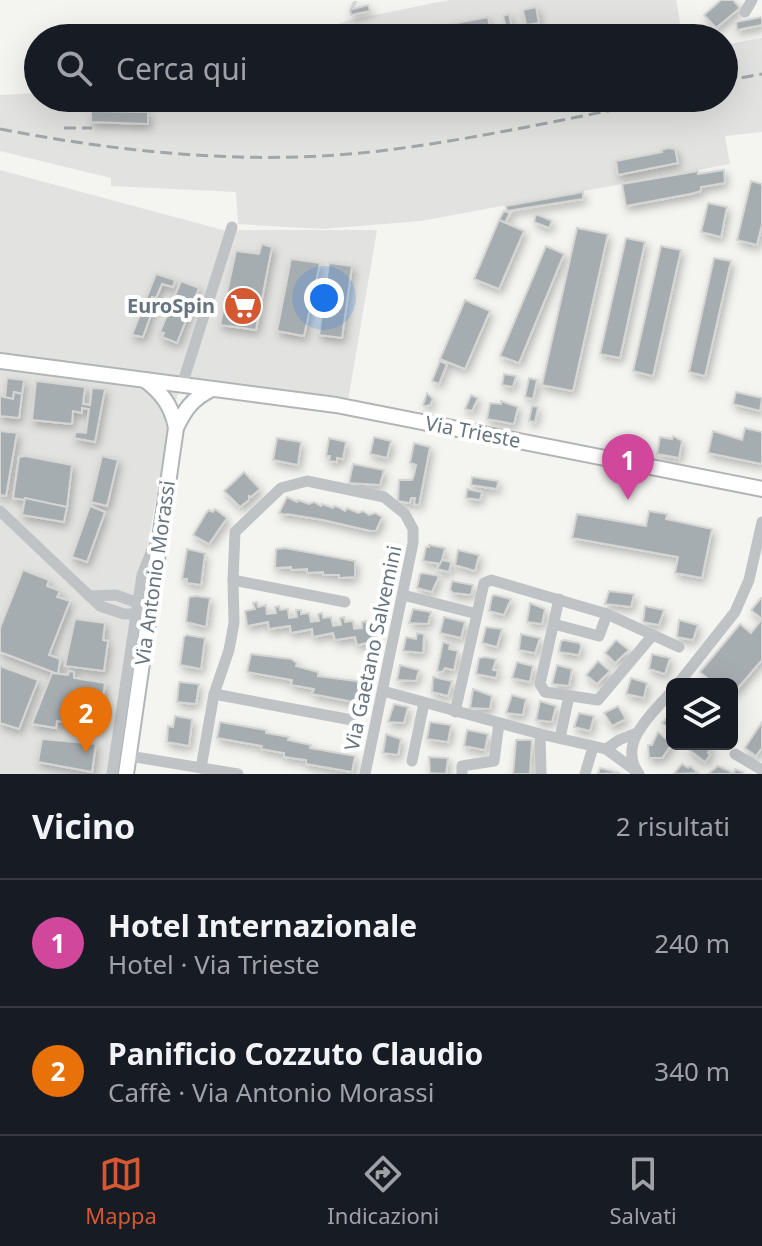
<!DOCTYPE html>
<html lang="it">
<head>
<meta charset="utf-8">
<style>
  :root { --surface:#171b24; --page:#20242c; --text:#f1f3f6; --muted:#9ea1a6; --line:#363941; --accent:#d45831 }
  body { margin:0; font-family:"Noto Sans",sans-serif; background:var(--page); color:var(--text) }
  .controls { position:absolute; right:24px; bottom:24px; display:grid; overflow:hidden; border-radius:12px; box-shadow:0 8px 32px #0002 }
  .controls button { width:72px; height:72px; display:grid; place-items:center; padding:0; border:0; border-bottom:2px solid var(--line); background:var(--surface); color:var(--text); font:40px sans-serif }
  .you { position:absolute; left:324px; top:298px; width:28px; height:28px; margin:-20px; border:6px solid #fff; border-radius:50%; background:#1a73e8; box-shadow:0 0 0 12px #1a73e833 }
  .badge { display:grid; place-items:center; width:52px; height:52px; border-radius:50%; background:var(--accent); color:#fff; font-size:26px; font-weight:700 }
  .pin { position:absolute; translate:-50% -66px; filter:drop-shadow(0 2px 4px #0008) }
  .pin::after { content:''; position:absolute; top:42px; width:28px; height:24px; background:inherit; clip-path:polygon(0 0,100% 0,50% 100%) }
  .list { margin:0; padding:0; list-style:none }
  h2 { display:flex; justify-content:space-between; align-items:center; height:104px; margin:0; padding:0 32px; font-size:34px }
  h2 small { font-size:26px; font-weight:400; color:var(--muted) }
  .list li { display:grid; grid-template-columns:52px 1fr auto; gap:24px; align-items:center; box-sizing:border-box; height:128px; padding:0 32px; border-top:2px solid var(--line) }
  .list b { display:block; font-size:30px; white-space:nowrap }
  .list p { margin:0; font-size:26px; white-space:nowrap; color:var(--muted) }
  .list em { font-size:26px; font-style:normal; color:var(--muted) }
  .icon { flex:none; width:44px; height:44px; fill:none; stroke:currentColor; stroke-width:2; stroke-linecap:round; stroke-linejoin:round }
  .map { position:relative; flex:none; width:762px; height:774px; overflow:hidden }
  .search { position:absolute; background:var(--surface); box-shadow:0 8px 32px #0002; left:24px; right:24px; top:24px; height:88px; display:flex; align-items:center; gap:20px; box-sizing:border-box; padding:0 28px; border-radius:44px; color:var(--muted); font-size:30px }
  .sheet { height:360px; background:var(--surface) }
  nav { display:flex; justify-content:space-around; align-items:center; box-sizing:border-box; height:112px; border-top:2px solid var(--line); background:var(--surface); font-size:22px; color:var(--muted) }
  nav a { display:grid; justify-items:center; gap:4px }
  nav .on { color:var(--accent) }
  .map>svg:first-child { display:block }
</style>
</head>
<body>
<div class="map">
<svg width="762" height="774" viewBox="0 0 762 774">
  <defs>
    <filter id="shadow"><feDropShadow dx="2.5" dy="4.5" stdDeviation="4" flood-color="#0004"/></filter>
  </defs>
  <rect width="100%" height="100%" fill="#f4f4f1"/>
  <!-- built -->
  <g fill="#e2e3e1">
    <polygon points="449,0 676,0 683,38 293,38 350,20"/>
    <polygon points="762,38 762,132 725,136 730,164 421,221 322,229 238,224 236,192 111,186 111,178 0,151 0,95 38,93 38,98 724,98 724,45"/>
    <polygon points="0,170 223,230 377,230 348,400 182,378 169,426 107,774 0,774"/>
  </g>
  <!-- building -->
  <g fill="#a6adb1" stroke="#d5d5d3" stroke-width="2" filter="url(#shadow)">
    <polygon points="721,0 733,0 740,8 716,28 704,15"/>
    <polygon points="354,2 356,2 353,9 368,5 370,11 351,15 350,10"/>
    <polygon points="536,7 539,23 526,25 523,10"/>
    <polygon points="509,14 512,28 506,29 503,16"/>
    <polygon points="488,17 491,32 461,38 433,38 431,28"/>
    <polygon points="762,17 762,25 737,30 736,22"/>
    <polygon points="91,111 148,112 148,124 91,122"/>
    <polygon points="668,148 675,149 678,163 618,175 616,161 662,152 661,150"/>
    <polygon points="724,170 725,183 701,187 701,191 690,194 626,206 622,184 698,171 698,174"/>
    <polygon points="751,181 762,184 762,224 757,245 737,240"/>
    <polygon points="583,192 583,199 507,211 506,206"/>
    <polygon points="708,203 727,207 721,237 701,232"/>
    <polygon points="504,211 510,213 505,223 499,220"/>
    <polygon points="536,214 552,221 549,228 534,222"/>
    <polygon points="499,220 524,231 499,289 474,279"/>
    <polygon points="577,228 608,234 573,391 542,385"/>
    <polygon points="626,238 645,242 620,358 600,354"/>
    <polygon points="262,244 272,247 256,330 220,325 236,251 259,254"/>
    <polygon points="546,246 564,254 519,363 500,356"/>
    <polygon points="661,246 681,250 653,376 633,371"/>
    <polygon points="714,258 731,261 705,376 689,372"/>
    <polygon points="291,259 320,263 304,336 277,331"/>
    <polygon points="329,263 352,266 342,338 319,335"/>
    <polygon points="156,274 175,280 173,287 162,284 156,298 152,297 150,301 155,303 143,337 132,335"/>
    <polygon points="181,281 199,288 177,343 162,337 164,333 160,332"/>
    <polygon points="465,300 490,311 465,369 440,359"/>
    <polygon points="440,361 447,364 439,384 432,381"/>
    <polygon points="504,374 516,376 513,387 502,385"/>
    <polygon points="7,378 24,380 22,394 14,392 13,399 5,398"/>
    <polygon points="529,378 537,380 533,399 525,397"/>
    <polygon points="36,381 85,387 83,404 90,405 92,388 105,389 95,442 74,438 76,432 86,433 89,409 82,408 82,413 73,411 72,424 32,420"/>
    <polygon points="14,392 22,394 19,418 0,416 0,396 13,399"/>
    <polygon points="736,392 762,398 760,411 733,404"/>
    <polygon points="427,393 433,399 430,405 426,406 423,405"/>
    <polygon points="471,395 478,398 472,411 465,409"/>
    <polygon points="501,401 518,407 514,424 487,419 490,403 501,404"/>
    <polygon points="532,406 538,407 535,422 529,421"/>
    <polygon points="745,428 762,432 762,464 708,453 713,431 742,440"/>
    <polygon points="0,431 17,433 6,496 0,495"/>
    <polygon points="673,436 682,441 679,458 657,454 660,437 672,439"/>
    <polygon points="374,437 391,441 387,458 370,454"/>
    <polygon points="277,438 301,442 298,465 273,460"/>
    <polygon points="329,438 346,442 343,459 337,458 337,462 329,461 330,456 326,456"/>
    <polygon points="414,443 430,447 419,505 414,504 415,498 411,498 410,503 398,501 399,480 412,480 414,475 416,465 410,463"/>
    <polygon points="25,456 72,465 67,507 13,498 19,457"/>
    <polygon points="102,456 118,460 107,506 91,502"/>
    <polygon points="353,464 384,470 380,485 349,483"/>
    <polygon points="244,472 260,489 251,497 249,496 249,500 240,507 224,491"/>
    <polygon points="472,477 498,481 497,489 471,485"/>
    <polygon points="467,489 482,492 480,500 466,498"/>
    <polygon points="287,497 297,502 298,500 309,504 314,502 321,506 322,504 333,508 334,506 338,507 345,511 347,508 358,513 363,511 369,515 375,513 382,517 376,531 371,531 323,520 287,514 286,515 279,513"/>
    <polygon points="25,498 67,507 64,522 22,515"/>
    <polygon points="90,506 105,512 87,562 72,557"/>
    <polygon points="215,509 227,518 209,544 193,535 206,513 209,510 213,512"/>
    <polygon points="649,511 667,514 666,519 712,529 702,578 675,573 678,557 572,538 577,514 646,526"/>
    <polygon points="429,545 445,548 441,564 423,561 426,547 429,547"/>
    <polygon points="285,548 355,561 355,577 339,578 339,575 323,575 323,572 307,573 307,569 291,570 291,567 275,568 276,549"/>
    <polygon points="187,549 205,553 201,585 187,583 187,579 182,579"/>
    <polygon points="458,550 479,555 475,571 455,565"/>
    <polygon points="442,560 451,562 449,572 437,569"/>
    <polygon points="23,570 49,580 47,586 60,591 57,597 70,601 49,655 60,659 58,674 0,652 0,628"/>
    <polygon points="423,573 439,576 432,592 417,588 420,574"/>
    <polygon points="452,581 473,585 471,595 453,593 450,590"/>
    <polygon points="609,591 634,594 631,607 605,604"/>
    <polygon points="495,595 511,599 504,615 489,611 492,596"/>
    <polygon points="196,596 210,598 206,627 186,622 189,597"/>
    <polygon points="761,598 762,599 762,619 751,610"/>
    <polygon points="257,602 258,607 266,605 267,614 276,613 275,607 279,606 280,610 288,609 289,618 297,617 296,610 301,610 301,614 309,613 311,622 319,621 318,614 322,613 323,618 331,617 333,626 341,625 340,618 344,617 345,622 353,621 354,629 362,628 362,622 366,621 367,626 375,624 377,641 357,645 355,637 335,640 333,633 313,637 312,629 291,633 290,626 269,629 268,622 247,626 245,611 255,609 253,603"/>
    <polygon points="530,603 545,609 542,624 527,622"/>
    <polygon points="645,606 664,610 659,625 643,622"/>
    <polygon points="413,609 431,612 428,624 409,623"/>
    <polygon points="444,617 465,622 461,638 440,633"/>
    <polygon points="75,619 105,623 103,640 108,641 104,671 65,666"/>
    <polygon points="762,619 762,660 732,695 732,684 714,684 700,672 740,624 751,633"/>
    <polygon points="679,620 698,625 693,640 677,637"/>
    <polygon points="486,627 502,629 497,647 482,643"/>
    <polygon points="417,633 424,634 423,653 403,651 406,637 416,639"/>
    <polygon points="521,634 540,638 535,653 519,650"/>
    <polygon points="187,635 205,638 201,669 180,665 184,637"/>
    <polygon points="564,640 579,643 581,646 579,655 559,652 561,641"/>
    <polygon points="616,640 629,650 615,663 605,653"/>
    <polygon points="443,642 450,644 449,649 458,651 454,670 445,668 442,672 437,671"/>
    <polygon points="251,654 291,659 297,663 296,666 318,672 318,676 356,681 362,685 359,703 312,694 314,689 291,685 292,680 247,672"/>
    <polygon points="652,654 670,658 665,674 649,669"/>
    <polygon points="485,657 496,659 493,670 498,671 496,678 476,674 479,658"/>
    <polygon points="598,661 610,671 597,684 586,675"/>
    <polygon points="517,662 533,666 530,682 512,678"/>
    <polygon points="400,665 419,670 416,681 397,680"/>
    <polygon points="557,665 572,669 569,686 552,684"/>
    <polygon points="0,666 38,680 19,729 0,723"/>
    <polygon points="69,671 74,672 74,678 105,683 99,727 57,721 56,728 32,724 52,673 68,675"/>
    <polygon points="433,677 452,681 448,696 432,692"/>
    <polygon points="631,678 647,683 644,698 626,694"/>
    <polygon points="179,682 199,684 196,704 177,702"/>
    <polygon points="473,689 492,696 490,709 470,708"/>
    <polygon points="512,695 526,699 523,715 506,713"/>
    <polygon points="540,701 556,706 552,722 536,720"/>
    <polygon points="394,704 408,707 404,723 388,722"/>
    <polygon points="618,706 626,719 612,726 604,713"/>
    <polygon points="672,712 672,731 662,723"/>
    <polygon points="579,713 594,716 590,731 574,727"/>
    <polygon points="175,716 192,719 189,746 167,742 168,726 173,727"/>
    <polygon points="220,722 266,730 266,733 289,737 288,740 311,745 310,748 355,756 352,772 306,764 306,760 284,757 284,753 261,749 262,746 217,738"/>
    <polygon points="430,722 451,725 448,742 427,739"/>
    <polygon points="762,722 762,748 756,756 745,748"/>
    <polygon points="467,730 488,734 485,750 464,746"/>
    <polygon points="658,732 672,744 662,758 649,758 648,745 652,745"/>
    <polygon points="386,734 401,739 398,755 383,753"/>
    <polygon points="42,739 96,744 92,772 38,762"/>
    <polygon points="516,740 532,740 530,774 513,774"/>
    <polygon points="692,744 711,745 708,753 710,755 705,762 688,749"/>
    <polygon points="429,757 448,758 446,774 430,773"/>
    <polygon points="682,764 688,768 690,766 698,773 674,774"/>
    <polygon points="718,766 734,773 735,769 743,772 742,774 708,774"/>
    <polygon points="600,768 613,771 620,773 598,774"/>
  </g>
  <g fill="none" stroke-linecap="round" stroke-linejoin="round">
    <!-- major casing -->
    <g stroke="#b1b5b8" stroke-width="18">
      <g id="major">
        <polyline points="0,361 336,405 762,489"/>
        <path d="M145,380C162,393 172,406 176,428"/>
        <path d="M126,774L176,428C185,409 193,398 212,389"/>
      </g>
    </g>
    <!-- minor -->
    <g stroke="#c0c3c6" stroke-width="11">
      <polyline points="745,12 752,0"/>
      <polyline points="182,385 232,227"/>
      <polyline points="0,511 100,606 124,614 136,614"/>
      <polyline points="233,580 345,602"/>
      <polyline points="403,595 477,614"/>
      <polyline points="89,596 116,595 138,603"/>
      <polyline points="559,599 540,684 545,692 598,700 652,636"/>
      <polyline points="554,624 599,636 607,614"/>
      <polyline points="678,684 735,612 749,580 762,522"/>
      <polyline points="383,691 540,734 606,749"/>
      <polyline points="214,694 352,720"/>
      <polyline points="455,712 484,583 491,580 607,614 679,647"/>
      <polyline points="540,734 541,774"/>
      <polyline points="634,734 619,740 606,749 636,771"/>
      <polyline points="560,738 569,696"/>
      <polyline points="735,754 762,770"/>
      <polyline points="129,756 238,774"/>
      <polyline points="412,761 424,703"/>
      <polyline points="201,768 214,694 229,650 234,623 233,580 235,532 281,488 307,481 384,497 405,514 413,529 413,543 365,774"/>
      <polyline points="112,774 142,575 156,540"/>
      <polyline points="462,774 462,766 494,761 499,723"/>
      <polyline points="585,774 593,747"/>
      <path d="M639,774C616,743 653,713 672,691"/>
    </g>
    <!-- major -->
    <use href="#major" stroke="#fff" stroke-width="14"/>
    <!-- rail -->
    <g stroke="#a1a6aa" stroke-width="3" stroke-dasharray="12 6" stroke-linecap="butt">
      <polyline points="724,81 762,74"/>
      <polyline points="64,128 92,128"/>
      <path d="M0,129C124,153 253,166 380,151C478,139 575,117 672,98"/>
    </g>
  </g>
  <!-- icons -->
  <defs>
    <g id="supermarket-disc" transform="scale(2)"><circle r="9.5" fill="#d45831" stroke="#fff"/><path d="M-6-5.5h2.5l.6 2H6L4.5 2H-2.5L-4.4-4H-6ZM-1.5 3.2a1.3 1.3 0 1 0 .1 0ZM3 3.2a1.3 1.3 0 1 0 .1 0Z" fill="#fff"/></g>
  </defs>
  <g fill-rule="evenodd">
    <use href="#supermarket-disc" x="243" y="306"/>
  </g>
  <g text-anchor="middle" stroke-width="8" stroke-linejoin="round" paint-order="stroke">
    <!-- poi labels -->
    <g font-size="20" font-weight="bold" fill="#66747f" stroke="#fff" text-anchor="end">
      <text x="215" y="313">EuroSpin</text>
    </g>
    <!-- street labels -->
    <g font-size="20" fill="#66747f" stroke="#fff">
      <text transform="translate(473 432) rotate(11)" y="7">Via Trieste</text>
      <text transform="translate(155 573) rotate(-82)" y="7">Via Antonio Morassi</text>
      <text transform="translate(373 648) rotate(-78)" y="7">Via Gaetano Salvemini</text>
    </g>
  </g>
</svg>
<div class="controls">
<button><svg class="icon" aria-label="layers" viewBox="0 0 24 24"><path d="M12 4l9 5-9 5-9-5zM3 14l9 5 9-5"/></svg></button>
</div>
<div class="you"></div>
<div class="pin badge" style="left:628px;top:500px;background:#d1479c">1</div>
<div class="pin badge" style="left:86px;top:753px;background:#e8710a">2</div>
<div class="search"><svg class="icon" aria-label="search" viewBox="0 0 24 24"><circle cx="10" cy="10" r="6"/><path d="M15 15l6 6"/></svg>Cerca qui</div>
</div>
<section class="sheet">
<h2>Vicino<small>2 risultati</small></h2>
<ul class="list">
<li><span class="badge" style="background:#d1479c">1</span><div><b>Hotel Internazionale</b><p>Hotel · Via Trieste</p></div><em>240 m</em></li>
<li><span class="badge" style="background:#e8710a">2</span><div><b>Panificio Cozzuto Claudio</b><p>Caffè · Via Antonio Morassi</p></div><em>340 m</em></li>
</ul>
</section>
<nav>
<a class="on"><svg class="icon" aria-label="map" viewBox="0 0 24 24"><path d="M3 6l6-2 6 2 6-2v14l-6 2-6-2-6 2zM9 4v14M15 6v14"/></svg>Mappa</a>
<a><svg class="icon" aria-label="directions" viewBox="0 0 24 24"><path d="M12 3l9 9-9 9-9-9zM9 14v-3h6M13 9l2 2-2 2"/></svg>Indicazioni</a>
<a><svg class="icon" aria-label="saved" viewBox="0 0 24 24"><path d="M7 4h10v16l-5-4-5 4z"/></svg>Salvati</a>
</nav>
</body>
</html>
